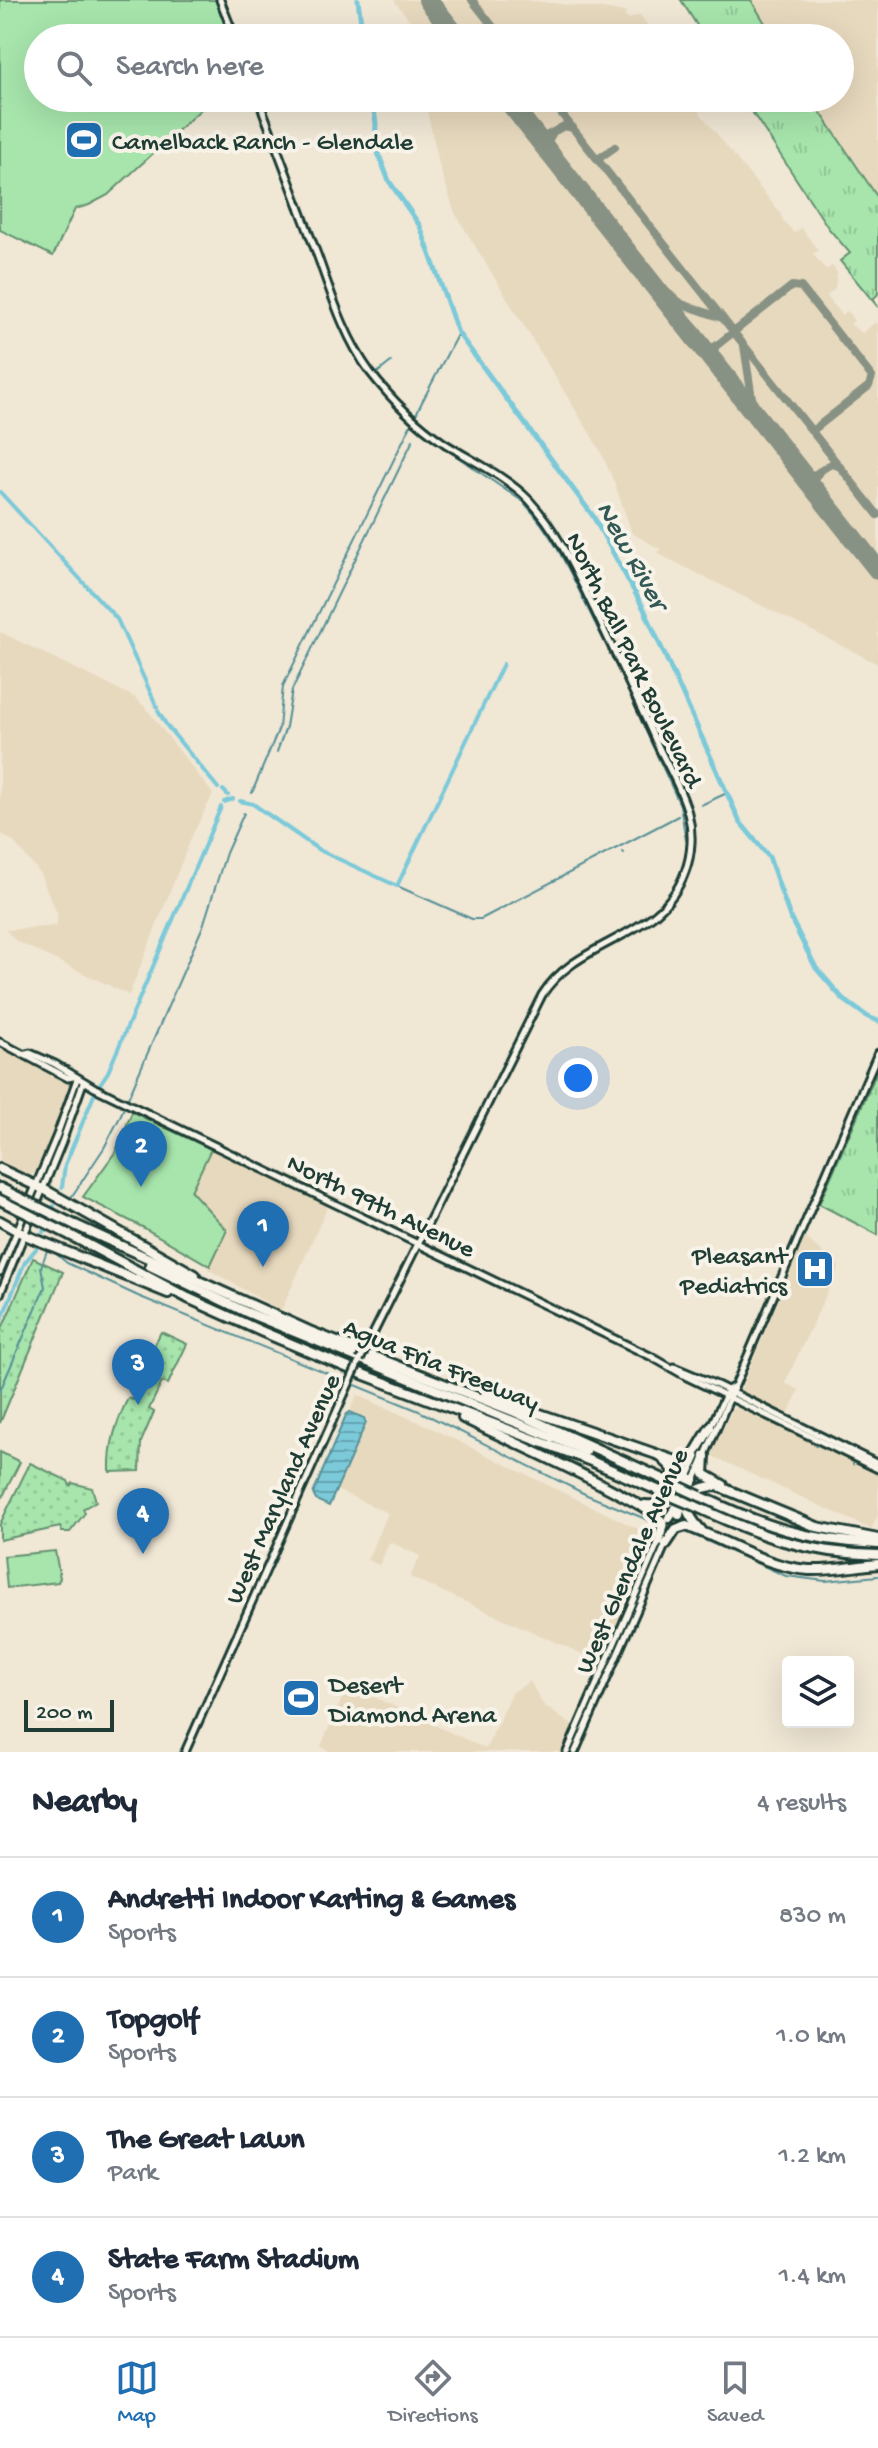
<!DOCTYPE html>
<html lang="en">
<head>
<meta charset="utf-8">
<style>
  :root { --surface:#fff; --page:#f6f6f7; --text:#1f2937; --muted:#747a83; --line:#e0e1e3; --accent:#1f6fb2 }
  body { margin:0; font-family:"Gochi Hand",sans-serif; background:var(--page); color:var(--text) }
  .controls { position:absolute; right:24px; bottom:24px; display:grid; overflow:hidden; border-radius:8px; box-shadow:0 8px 32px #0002 }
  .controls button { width:72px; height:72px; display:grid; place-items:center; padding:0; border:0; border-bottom:2px solid var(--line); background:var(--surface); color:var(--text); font:40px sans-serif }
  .scale { position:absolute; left:24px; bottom:20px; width:90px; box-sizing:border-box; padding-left:8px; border:4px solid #1f3d34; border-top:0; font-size:22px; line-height:28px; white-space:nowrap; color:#1f3d34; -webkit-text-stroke:6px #f7f3e8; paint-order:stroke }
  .you { position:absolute; left:578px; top:1078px; width:28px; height:28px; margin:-20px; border:6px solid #fff; border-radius:50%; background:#1a73e8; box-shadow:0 0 0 12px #1a73e833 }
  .badge { display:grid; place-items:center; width:52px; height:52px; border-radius:50%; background:var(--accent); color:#fff; font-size:26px; font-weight:700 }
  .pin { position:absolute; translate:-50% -66px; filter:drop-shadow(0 2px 4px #0008) }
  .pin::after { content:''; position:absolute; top:42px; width:28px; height:24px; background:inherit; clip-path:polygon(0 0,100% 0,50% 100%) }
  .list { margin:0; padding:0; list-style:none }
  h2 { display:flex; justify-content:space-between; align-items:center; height:104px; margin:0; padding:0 32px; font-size:34px }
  h2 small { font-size:26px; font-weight:400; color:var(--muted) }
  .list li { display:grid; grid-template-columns:52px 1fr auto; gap:24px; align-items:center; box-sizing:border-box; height:120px; padding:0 32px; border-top:2px solid var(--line) }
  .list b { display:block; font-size:30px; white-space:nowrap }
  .list p { margin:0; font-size:26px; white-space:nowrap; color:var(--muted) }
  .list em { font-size:26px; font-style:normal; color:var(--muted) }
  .icon { flex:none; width:44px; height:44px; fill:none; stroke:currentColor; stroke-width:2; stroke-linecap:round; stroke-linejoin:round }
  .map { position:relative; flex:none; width:878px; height:1752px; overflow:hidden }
  .search { position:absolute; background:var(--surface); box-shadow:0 8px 32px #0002; left:24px; right:24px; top:24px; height:88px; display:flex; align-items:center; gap:20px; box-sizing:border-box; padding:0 28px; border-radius:44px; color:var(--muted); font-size:30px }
  .sheet { height:584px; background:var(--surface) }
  nav { display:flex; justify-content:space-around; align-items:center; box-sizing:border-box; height:112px; border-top:2px solid var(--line); background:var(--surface); font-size:22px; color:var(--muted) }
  nav a { display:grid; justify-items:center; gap:4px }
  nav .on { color:var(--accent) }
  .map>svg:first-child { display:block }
</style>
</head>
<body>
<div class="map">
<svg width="878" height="1752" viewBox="0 0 878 1752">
  <defs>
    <pattern id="grass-tufts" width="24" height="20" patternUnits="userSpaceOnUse" patternTransform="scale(2)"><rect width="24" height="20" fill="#a7e5ac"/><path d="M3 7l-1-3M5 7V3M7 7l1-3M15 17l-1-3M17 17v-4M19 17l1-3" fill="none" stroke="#8fc595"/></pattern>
    <pattern id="park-dots" width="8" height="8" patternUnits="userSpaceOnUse" patternTransform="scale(2)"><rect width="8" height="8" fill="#a7e5ac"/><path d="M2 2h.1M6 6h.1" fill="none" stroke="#8fc595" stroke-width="1.8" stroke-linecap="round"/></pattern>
    <pattern id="water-rules" width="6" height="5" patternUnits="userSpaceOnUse" patternTransform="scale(2)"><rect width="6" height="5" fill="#7cc9d9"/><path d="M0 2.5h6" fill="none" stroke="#65a4b1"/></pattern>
  </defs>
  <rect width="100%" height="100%" fill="#f0e7d5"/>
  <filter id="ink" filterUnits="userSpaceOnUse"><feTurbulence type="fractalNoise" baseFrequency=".0125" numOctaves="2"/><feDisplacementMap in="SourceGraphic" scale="16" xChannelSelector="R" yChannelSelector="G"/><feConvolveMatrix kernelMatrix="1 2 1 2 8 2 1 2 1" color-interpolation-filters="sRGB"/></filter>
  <g filter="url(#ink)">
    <!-- built -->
    <g fill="#e7d9be">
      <polygon points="394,0 526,0 626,12 625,17 629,19 640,15 657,38 412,38 410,21"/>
      <polygon points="751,0 878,0 878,198 811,98 840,98 840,38 774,38"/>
      <polygon points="424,98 688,98 780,213 783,220 794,233 801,228 818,250 813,254 826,270 832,266 837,272 835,289 827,296 841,315 847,311 854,321 850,324 862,333 876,322 878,325 878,664 659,554 660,549 632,533 615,484 600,450 455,213 440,168"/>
      <polygon points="0,632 134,697 145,707 213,794 192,836 129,995 16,941 6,930 57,926 57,913 39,872 13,841 0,833"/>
      <polygon points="0,1046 36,1063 71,1085 56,1127 37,1171 31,1176 0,1161"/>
      <polygon points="211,1149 328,1205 281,1311 208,1269 227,1230 191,1191"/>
      <polygon points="805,1237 839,1267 785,1383 799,1390 787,1416 743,1395 741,1389"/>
      <polygon points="357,1395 429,1427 640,1530 633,1545 649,1553 602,1658 596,1660 410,1577 420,1556 390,1542 379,1565 367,1560 388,1513 337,1490 368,1420 350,1411"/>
      <polygon points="736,1407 878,1474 878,1515 871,1529 710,1455 732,1410"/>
      <polygon points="530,1681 543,1705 573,1726 562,1752 330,1752 321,1746 348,1685 486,1749 512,1693"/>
    </g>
    <!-- grass -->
    <g fill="url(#grass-tufts)" stroke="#639170" stroke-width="2">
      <polygon points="681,0 751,0 774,38 705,38"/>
      <polygon points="743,98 811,98 878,198 878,294 873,299 878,307 840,261 850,253 829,229"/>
      <polygon points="878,1069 878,1235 819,1204"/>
      <polygon points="0,1452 20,1462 0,1502"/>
    </g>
    <!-- park -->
    <g fill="url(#park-dots)" stroke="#639170" stroke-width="2">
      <polygon points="33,1258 63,1272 0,1423 0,1333"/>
      <path d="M161,1332L187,1344L168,1384L162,1382L149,1409L154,1412L141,1442L140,1471L110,1472C109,1444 116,1423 128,1398L133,1400L147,1367L144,1365Z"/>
      <polygon points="30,1463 68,1481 70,1486 73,1483 92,1488 96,1501 83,1509 85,1513 70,1532 62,1532 60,1527 0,1540 0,1524"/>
    </g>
    <!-- pitch -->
    <g fill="#a7e5ac" stroke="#639170" stroke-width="2">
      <polygon points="0,0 216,0 229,38 38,38 38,98 213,98 108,195 89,205 75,209 53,256 0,230"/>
      <polygon points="132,1112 211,1149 191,1191 227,1230 210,1266 144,1228 83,1197 116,1151"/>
      <polygon points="55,1551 60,1578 58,1582 7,1588 4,1556"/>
    </g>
    <!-- water -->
    <polygon fill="url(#water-rules)" stroke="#579197" stroke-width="2" points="350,1412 364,1418 366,1423 329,1506 316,1500 313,1494 346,1415"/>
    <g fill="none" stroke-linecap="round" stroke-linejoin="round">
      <!-- stream -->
      <g stroke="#579197" stroke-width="2">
        <polyline points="377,373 391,362"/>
        <polyline points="456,456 522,501"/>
        <path d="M525,504C559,540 577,589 600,633C615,662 630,691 642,723"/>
        <polyline points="644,727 680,805 686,840"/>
        <polyline points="277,752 286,727 292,690 413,440"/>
        <polyline points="252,793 279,728 283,686 422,402 458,333"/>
        <polyline points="701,805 727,793"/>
        <polyline points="623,852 624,853"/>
        <polyline points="397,886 472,919 481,919 678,816"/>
        <polyline points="68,1202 104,1148 119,1119 203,926 226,853 244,813"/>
        <polyline points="49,1248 67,1263 138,1296 419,1411 587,1495 658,1524"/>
        <polyline points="0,1391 45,1287 41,1267 48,1248"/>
        <polyline points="815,1446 816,1446"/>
        <polyline points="853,1465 853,1464"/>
        <polyline points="684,1531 786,1576 825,1581 878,1576"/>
      </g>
      <!-- canal -->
      <g stroke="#7cc9d9" stroke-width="4">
        <polyline points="0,492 117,619 157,707"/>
        <polyline points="158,711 167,726 218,788"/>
        <polyline points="223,790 228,795"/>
        <polyline points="240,801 253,804 319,850 397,886 503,664"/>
        <polyline points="224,802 233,799"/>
        <polyline points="100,1084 108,1072 221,807"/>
        <polyline points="62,1187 65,1165 94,1095"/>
        <polyline points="43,1232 54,1206"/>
        <polyline points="0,1323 25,1262 36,1249"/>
      </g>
      <!-- river -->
      <g stroke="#7cc9d9" stroke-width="5">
        <polyline points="358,0 363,38"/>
        <polyline points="372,98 376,124 375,145 389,181 420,226 458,333 593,516 644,609 740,822 769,857 790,917 816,968 843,999 868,1017 878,1021"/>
      </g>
      <!-- taxiway -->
      <g stroke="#889284" stroke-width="8">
        <polyline points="472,0 502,38"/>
        <polyline points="549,98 878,515"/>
        <polyline points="533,133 544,137 564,126 573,128"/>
        <polyline points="550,155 547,143 552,134"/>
        <polyline points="598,159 615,147"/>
        <polyline points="647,277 682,304 722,318"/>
        <polyline points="698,342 706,347 714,347"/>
        <polyline points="744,346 752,398 766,428"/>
        <polyline points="715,348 713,357 719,368"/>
        <polyline points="707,353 792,286 801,287 872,377 869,386 812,431"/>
        <polyline points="800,472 814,475 831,464 839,466"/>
        <polyline points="818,493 814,481 819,472"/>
      </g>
      <!-- runway -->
      <g stroke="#889284" stroke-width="20">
        <polyline points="428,0 458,38"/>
        <polyline points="506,98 878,570"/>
      </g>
      <!-- secondary casing -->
      <g stroke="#1f3d34" stroke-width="11">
        <g id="secondary">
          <polyline points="220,0 235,38"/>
          <path d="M258,98C278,151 298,204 318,257C332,296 345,338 370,372C391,399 416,424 444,443C472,461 506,476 529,500C558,531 576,572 594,609C614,651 634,693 653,735C664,761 681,786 688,813C693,832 692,854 685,872C661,940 578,938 542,995L368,1344"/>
          <polyline points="0,1042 68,1078 73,1077"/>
          <polyline points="26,1054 30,1053 55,1064 95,1088 652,1357 687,1377 878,1469"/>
          <polyline points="0,1272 57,1135 77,1079"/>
          <polyline points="0,1294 62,1142 83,1083"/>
          <polyline points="674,1367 717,1385 878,1464"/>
          <polyline points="709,1430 728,1390 733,1387"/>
          <polyline points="688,1477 697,1457"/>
          <polyline points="694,1481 878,1053"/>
          <polyline points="185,1752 344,1395"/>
          <polyline points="567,1752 659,1541"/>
          <polyline points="575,1752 667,1541"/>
        </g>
      </g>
      <!-- motorway casing -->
      <g stroke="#1f3d34" stroke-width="14">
        <g id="motorway">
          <polyline points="0,1169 47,1191 195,1275"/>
          <polyline points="0,1188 24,1200"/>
          <polyline points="0,1200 20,1210"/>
          <polyline points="0,1221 25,1235 168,1293"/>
          <polyline points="75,1225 309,1331 515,1412 674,1484"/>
          <polyline points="70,1235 188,1298 263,1332 365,1375 591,1461 669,1495"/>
          <polyline points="150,1266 246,1312 586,1451"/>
          <polyline points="485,1395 682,1463 692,1458 710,1428"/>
          <path d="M463,1418C492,1432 655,1505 663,1523L659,1541"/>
          <polyline points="705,1456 704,1474 723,1485"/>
          <path d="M663,1459C682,1475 685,1493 679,1515"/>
          <path d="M688,1477C681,1497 686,1515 701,1530"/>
          <path d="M700,1496C763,1526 807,1541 878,1544"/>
          <path d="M645,1505C667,1507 683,1499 694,1480"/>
          <path d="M695,1506C760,1536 805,1553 878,1555"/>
          <path d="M669,1518C681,1499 694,1486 718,1486L817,1527L878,1539"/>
          <path d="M666,1544L676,1529L686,1526C727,1540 765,1567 809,1570C832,1571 855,1566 878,1564"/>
        </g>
      </g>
      <!-- secondary -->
      <use href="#secondary" stroke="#f7f3e8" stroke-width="5"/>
      <!-- motorway -->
      <use href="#motorway" stroke="#f7f3e8" stroke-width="8"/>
      <!-- secondary-bridge casing -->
      <g stroke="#1f3d34" stroke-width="11" stroke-linecap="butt">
        <g id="secondary-bridge">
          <polyline points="360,1360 368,1344"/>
          <polyline points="344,1395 358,1364"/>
        </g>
      </g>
      <!-- motorway-bridge casing -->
      <g stroke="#1f3d34" stroke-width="14" stroke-linecap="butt">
        <g id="motorway-bridge">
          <polyline points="24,1200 75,1225"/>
          <polyline points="20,1210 70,1235"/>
          <polyline points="674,1484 700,1496"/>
          <polyline points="669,1495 695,1506"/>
        </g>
      </g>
      <!-- secondary-bridge -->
      <use href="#secondary-bridge" stroke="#f7f3e8" stroke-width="5"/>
      <!-- motorway-bridge -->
      <use href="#motorway-bridge" stroke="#f7f3e8" stroke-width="8"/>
    </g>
  </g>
  <!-- icons -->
  <defs>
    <g id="stadium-square" transform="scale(2)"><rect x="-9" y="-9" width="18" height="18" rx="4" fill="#1f6fb2" stroke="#f7f3e8"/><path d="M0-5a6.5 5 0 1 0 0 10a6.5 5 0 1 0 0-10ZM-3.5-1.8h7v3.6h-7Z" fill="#fff"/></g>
    <g id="hospital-square" transform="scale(2)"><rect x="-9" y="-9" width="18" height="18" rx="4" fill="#1f6fb2" stroke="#f7f3e8"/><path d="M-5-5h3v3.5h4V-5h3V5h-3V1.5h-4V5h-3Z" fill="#fff"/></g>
  </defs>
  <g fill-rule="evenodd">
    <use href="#stadium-square" x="84" y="140"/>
    <use href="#hospital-square" x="815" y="1269"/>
    <use href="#stadium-square" x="301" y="1698"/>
  </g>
  <g text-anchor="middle" stroke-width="8" stroke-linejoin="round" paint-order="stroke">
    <!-- poi labels -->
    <g font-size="26" fill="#1f3d34" stroke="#f7f3e8" text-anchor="start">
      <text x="112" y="149">Camelback Ranch - Glendale</text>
      <text x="787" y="1263" text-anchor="end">Pleasant<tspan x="787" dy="30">Pediatrics</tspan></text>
      <text x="329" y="1692">Desert<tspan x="329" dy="30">Diamond Arena</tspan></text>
    </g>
    <!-- street labels -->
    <g font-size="26" fill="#1f3d34" stroke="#f7f3e8">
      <text transform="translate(636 659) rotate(64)" y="9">North Ball Park Boulevard</text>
      <text transform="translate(382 1204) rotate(26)" y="9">North 99th Avenue</text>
      <text transform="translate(442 1363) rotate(22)" y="9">Agua Fria Freeway</text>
      <text transform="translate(281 1488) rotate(-66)" y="9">West Maryland Avenue</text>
      <text transform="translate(630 1560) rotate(-66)" y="9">West Glendale Avenue</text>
    </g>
    <!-- water labels -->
    <g font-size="28" font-style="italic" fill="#325955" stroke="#f7f3e8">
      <text transform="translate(634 554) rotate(61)" y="10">New River</text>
    </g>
  </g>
</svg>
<div class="controls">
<button><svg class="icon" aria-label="layers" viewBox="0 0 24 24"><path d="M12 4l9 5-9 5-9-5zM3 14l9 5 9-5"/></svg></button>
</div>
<div class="scale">200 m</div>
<div class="you"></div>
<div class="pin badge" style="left:263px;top:1267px">1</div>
<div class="pin badge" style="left:141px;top:1187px">2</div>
<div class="pin badge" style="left:138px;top:1405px">3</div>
<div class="pin badge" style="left:143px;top:1554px">4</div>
<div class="search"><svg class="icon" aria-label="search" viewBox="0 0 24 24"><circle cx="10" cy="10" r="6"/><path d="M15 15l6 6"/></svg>Search here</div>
</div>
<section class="sheet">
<h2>Nearby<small>4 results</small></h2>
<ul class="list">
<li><span class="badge">1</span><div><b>Andretti Indoor Karting &amp; Games</b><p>Sports</p></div><em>830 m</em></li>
<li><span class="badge">2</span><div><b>Topgolf</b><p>Sports</p></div><em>1.0 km</em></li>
<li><span class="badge">3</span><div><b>The Great Lawn</b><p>Park</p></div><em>1.2 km</em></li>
<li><span class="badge">4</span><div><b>State Farm Stadium</b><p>Sports</p></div><em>1.4 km</em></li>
</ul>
</section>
<nav>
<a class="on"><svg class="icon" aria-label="map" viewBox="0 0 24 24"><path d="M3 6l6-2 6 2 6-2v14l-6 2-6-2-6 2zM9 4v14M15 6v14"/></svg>Map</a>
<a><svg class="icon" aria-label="directions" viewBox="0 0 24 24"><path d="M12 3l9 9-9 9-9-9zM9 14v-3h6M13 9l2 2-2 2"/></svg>Directions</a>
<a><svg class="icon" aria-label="saved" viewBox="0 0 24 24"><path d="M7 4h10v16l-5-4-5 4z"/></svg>Saved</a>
</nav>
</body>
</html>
